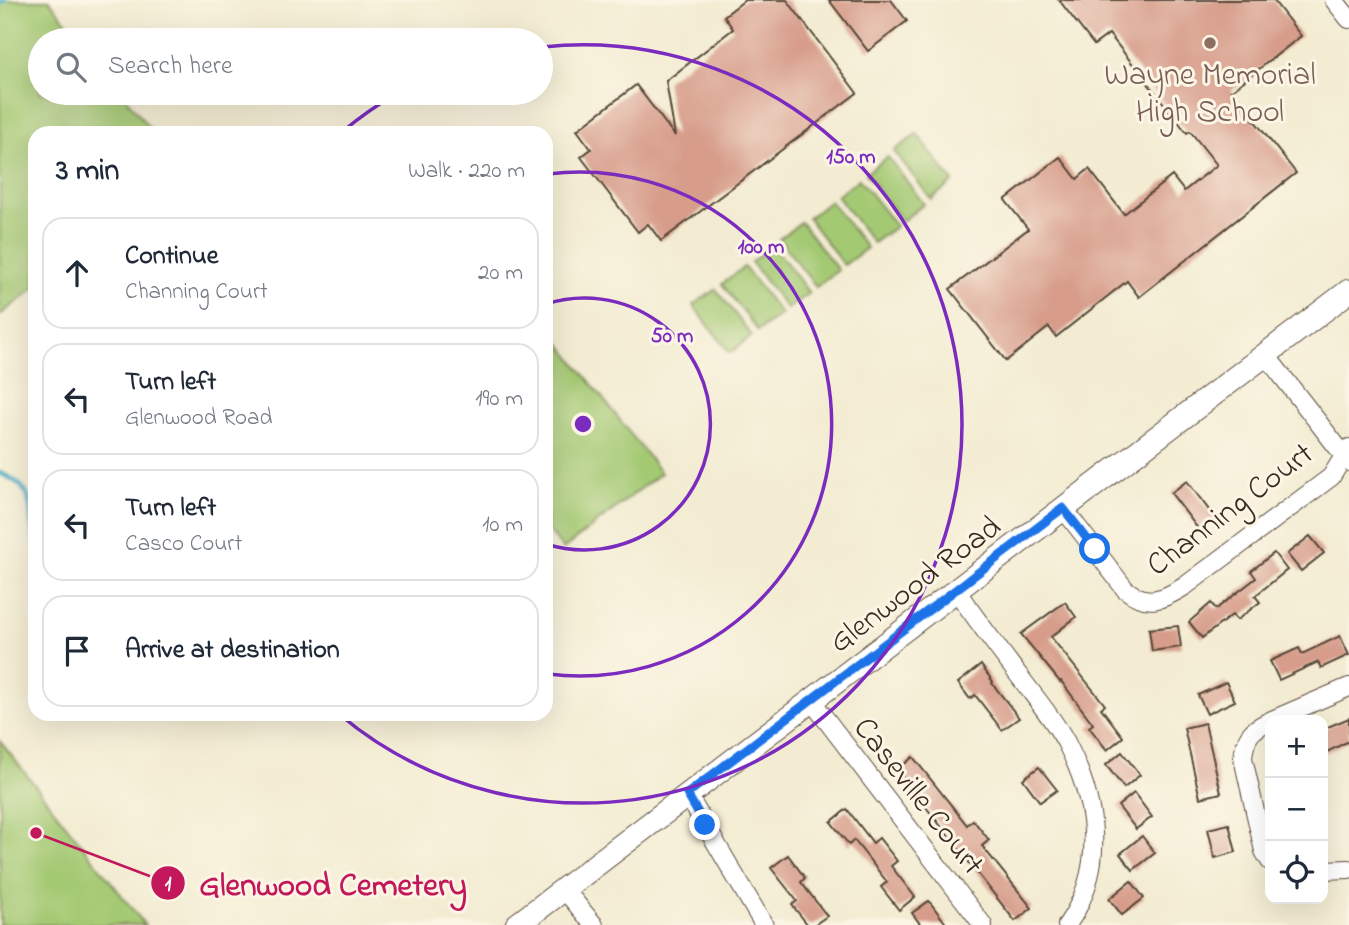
<!DOCTYPE html>
<html lang="en">
<head>
<meta charset="utf-8">
<style>
  :root { --surface:#fff; --page:#f2f2f3; --text:#1f2937; --muted:#747a83; --line:#e0e1e3 }
  body { margin:0; font-family:"Indie Flower",sans-serif; background:var(--page); color:var(--text) }
  .controls { position:absolute; right:21px; bottom:21px; display:grid; overflow:hidden; border-radius:14px; box-shadow:0 7px 28px #0002 }
  .controls button { width:63px; height:63px; display:grid; place-items:center; padding:0; border:0; border-bottom:2px solid var(--line); background:var(--surface); color:var(--text); font:35px sans-serif }
  .stop { position:absolute; width:21px; height:21px; margin:-16px; border:5px solid #1a73e8; border-radius:50%; background:#fff }
  .stop.end { background:#1a73e8; border-color:#fff; box-shadow:0 2px 7px #0008 }
  .list { margin:0; padding:0; list-style:none }
  h2 { display:flex; justify-content:space-between; align-items:center; height:91px; margin:0; padding:0 28px; font-size:30px }
  h2 small { font-size:23px; font-weight:400; color:var(--muted) }
  .list li { display:grid; grid-template-columns:46px 1fr auto; gap:21px; align-items:center; box-sizing:border-box; height:112px; margin:0 14px 14px; padding:0 14px; border:2px solid var(--line); border-radius:21px }
  .list b { display:block; font-size:26px; white-space:nowrap }
  .list p { margin:0; font-size:23px; white-space:nowrap; color:var(--muted) }
  .list em { font-size:23px; font-style:normal; color:var(--muted) }
  .icon { flex:none; width:38px; height:38px; fill:none; stroke:currentColor; stroke-width:2; stroke-linecap:round; stroke-linejoin:round }
  .map { position:relative; flex:none; width:1349px; height:925px; overflow:hidden }
  .search { position:absolute; background:var(--surface); box-shadow:0 7px 28px #0002; left:28px; top:28px; width:525px; height:77px; display:flex; align-items:center; gap:18px; box-sizing:border-box; padding:0 24px; border-radius:38px; color:var(--muted); font-size:26px }
  .panel { position:absolute; background:var(--surface); box-shadow:0 7px 28px #0002; left:28px; top:126px; width:525px; height:595px; border-radius:21px }
  .map>svg:first-child { display:block }
</style>
</head>
<body>
<div class="map">
<svg width="1349" height="925" viewBox="0 0 1349 925">
  <rect width="100%" height="100%" fill="#fcf5e5"/>
  <filter id="ink" filterUnits="userSpaceOnUse"><feTurbulence type="fractalNoise" baseFrequency=".0143" numOctaves="2"/><feDisplacementMap in="SourceGraphic" scale="14" xChannelSelector="R" yChannelSelector="G"/><feConvolveMatrix kernelMatrix="1 2 1 2 8 2 1 2 1" color-interpolation-filters="sRGB"/></filter>
  <filter id="wash" filterUnits="userSpaceOnUse"><feTurbulence type="fractalNoise" baseFrequency=".00686" numOctaves="4" result="noise"/><feDisplacementMap in="SourceGraphic" scale="28" xChannelSelector="R" yChannelSelector="G"/><feGaussianBlur stdDeviation="1.57" result="paint"/><feColorMatrix in="noise" values="0 0 0 0 0 0 0 0 0 0 0 0 0 0 0 0 0 1.4 0 .05"/><feComposite in="paint" operator="in"/></filter>
  <g filter="url(#wash)">
    <rect width="100%" height="100%" fill="#f3ecd2"/>
    <!-- green -->
    <g fill="#a4c973" stroke="#707a48" stroke-width="2">
      <polygon points="0,0 49,0 81,40 40,40 40,93 122,93 153,133 35,133 35,288 0,315"/>
      <polygon points="917,134 953,182 931,199 894,151"/>
      <polygon points="888,157 924,204 902,221 866,173"/>
      <polygon points="859,179 896,226 873,243 837,196"/>
      <polygon points="830,201 867,248 844,265 808,218"/>
      <polygon points="801,222 838,270 816,287 779,239"/>
      <polygon points="773,245 809,293 787,309 751,262"/>
      <polygon points="744,267 781,314 758,331 722,284"/>
      <polygon points="716,289 752,336 730,353 693,305"/>
      <polygon points="546,325 661,473 563,549 546,527"/>
      <polygon points="0,741 145,925 0,925"/>
    </g>
    <g fill="none" stroke-linecap="round" stroke-linejoin="round">
      <!-- stream -->
      <g stroke="#41a9c1" stroke-width="5">
        <polyline points="0,4 5,0"/>
        <path d="M0,473C42,491 24,508 35,542"/>
        <polyline points="193,714 205,715"/>
      </g>
    </g>
    <g id="blocks">
      <!-- building -->
      <g fill="#d79c8a">
        <polygon points="745,0 787,0 857,93 661,241 648,224 638,232 581,157 591,149 577,130 636,85 675,136 666,81 733,29 724,16"/>
        <polygon points="829,0 891,0 907,21 868,51"/>
        <polygon points="1059,0 1273,0 1301,36 1231,91 1296,173 1139,297 1127,281 1056,337 1049,327 1006,361 950,289 1028,229 1005,200 1060,157 1077,179 1089,169 1124,214 1172,176 1184,191 1217,165 1190,131 1187,133 1109,34 1094,45"/>
        <polygon points="1187,481 1215,518 1199,530 1171,493"/>
        <polygon points="1310,536 1324,553 1301,571 1287,554"/>
        <polygon points="1274,553 1287,570 1255,596 1260,602 1237,620 1232,615 1202,638 1189,622 1211,603 1216,609 1256,578 1251,571"/>
        <polygon points="1065,602 1076,617 1051,637 1105,705 1101,708 1123,737 1107,750 1089,727 1093,724 1061,681 1060,682 1021,634"/>
        <polygon points="1178,626 1181,647 1152,651 1149,629"/>
        <polygon points="1340,636 1349,655 1321,668 1318,662 1279,680 1270,661 1299,648 1302,654"/>
        <polygon points="981,665 993,682 992,683 1019,718 1002,730 975,695 970,699 958,683"/>
        <polygon points="1226,682 1235,701 1207,714 1198,695"/>
        <polygon points="1349,718 1349,741 1323,754 1323,729"/>
        <polygon points="1205,723 1221,793 1200,798 1184,728"/>
        <polygon points="1122,752 1140,775 1124,788 1106,765"/>
        <polygon points="913,757 967,825 973,820 989,840 982,846 1032,908 1015,921 897,770"/>
        <polygon points="1039,767 1057,790 1040,802 1023,779"/>
        <polygon points="1134,793 1152,817 1136,829 1118,806"/>
        <polygon points="847,809 873,843 879,838 897,861 891,866 915,897 899,910 881,887 887,882 854,840 849,845 831,822"/>
        <polygon points="1229,824 1236,852 1215,858 1208,829"/>
        <polygon points="1142,836 1155,853 1133,870 1120,854"/>
        <polygon points="788,855 805,878 801,882 827,916 814,925 808,925 792,905 797,901 771,868"/>
        <polygon points="1131,881 1144,898 1122,915 1109,899"/>
        <polygon points="929,901 947,925 921,925 912,913"/>
      </g>
    </g>
  </g>
  <g filter="url(#ink)">
    <use href="#blocks" fill-opacity="0" stroke="#574739" stroke-width="2"/>
    <g fill="none" stroke-linecap="round" stroke-linejoin="round">
      <!-- minor casing -->
      <g stroke="#574739" stroke-width="20">
        <g id="minor">
          <polyline points="1334,0 1349,19"/>
          <polyline points="1265,354 1349,462"/>
          <path d="M1063,508L1125,589C1147,607 1163,600 1185,586L1331,477L1349,448"/>
          <path d="M956,590C977,621 1000,651 1023,681C1038,701 1054,720 1066,742C1097,802 1107,867 1067,925"/>
          <polyline points="811,700 983,925"/>
          <polyline points="1272,720 1349,687"/>
          <path d="M1270,721C1251,729 1245,737 1243,758L1264,851L1270,861"/>
          <polyline points="687,794 764,925"/>
          <polyline points="1323,870 1349,869"/>
          <polyline points="564,889 594,925"/>
        </g>
      </g>
      <!-- tertiary casing -->
      <g stroke="#574739" stroke-width="25">
        <polyline id="tertiary" points="517,925 1349,291"/>
      </g>
      <!-- minor -->
      <use href="#minor" stroke="#fff" stroke-width="18"/>
      <!-- tertiary -->
      <use href="#tertiary" stroke="#fff" stroke-width="23"/>
    </g>
  </g>
  <g fill="none" stroke-linecap="round" stroke-linejoin="round" filter="url(#ink)">
    <!-- route -->
    <polyline stroke="#1a73e8" stroke-width="9" points="705,825 687,794 1063,508 1095,549"/>
  </g>
  <!-- distance rings -->
  <g fill="none" stroke="#7b2cbf" stroke-width="3.5">
    <path d="M546 304A126 126 0 1 1 546 544"/>
    <path d="M548 174A252 252 0 1 1 548 674"/>
    <path d="M342 132A379 379 0 0 1 396 94M543 47A379 379 0 1 1 339 714"/>
  </g>
  <!-- markers -->
  <circle fill="#8d6e63" stroke="#fcf5e5" stroke-width="2.5" cx="1210" cy="43" r="7"/>
  <g text-anchor="middle" stroke-width="6" stroke-linejoin="round" paint-order="stroke">
    <!-- education labels -->
    <g font-size="32" fill="#785e54" stroke="#fcf5e5">
      <text x="1210" y="84">Wayne Memorial<tspan x="1210" dy="37">High School</tspan></text>
    </g>
    <!-- street labels -->
    <g font-size="32" fill="#3b2a1e" stroke="#fcf5e5">
      <text transform="translate(1229 508) rotate(-37)" y="11">Channing Court</text>
      <text transform="translate(914 583) rotate(-37)" y="11">Glenwood Road</text>
      <text transform="translate(920 795) rotate(52)" y="11">Caseville Court</text>
    </g>
  </g>
  <circle cx="583" cy="424" r="10" fill="#7b2cbf" stroke="#fcf5e5" stroke-width="3.5"/>
  <g font-size="21" text-anchor="middle" font-weight="bold" fill="#7b2cbf" stroke="#fcf5e5" stroke-width="6" stroke-linejoin="round" paint-order="stroke">
    <text x="851" y="163">150 m</text>
    <text x="761" y="253">100 m</text>
    <text x="672" y="342">50 m</text>
  </g>
  <!-- callouts -->
  <path fill="none" stroke="#c2185b" stroke-width="2.5" d="M36 833L168 883"/>
  <g fill="#c2185b" stroke="#fcf5e5" stroke-width="2.5">
    <circle cx="36" cy="833" r="7"/>
    <circle cx="168" cy="883" r="18"/>
  </g>
  <g font-size="21" text-anchor="middle" font-weight="bold" fill="#fff">
    <text x="168" y="890">1</text>
  </g>
  <g font-size="33" text-anchor="middle" font-weight="bold" fill="#c2185b" stroke="#fcf5e5" stroke-width="6" stroke-linejoin="round" paint-order="stroke">
    <text x="333" y="895">Glenwood Cemetery</text>
  </g>
</svg>
<div class="controls">
<button>+</button>
<button>−</button>
<button><svg class="icon" aria-label="locate" viewBox="0 0 24 24"><circle cx="12" cy="12" r="6"/><path d="M12 2v4M12 18v4M2 12h4M18 12h4"/></svg></button>
</div>
<div class="stop" style="left:1095px;top:549px"></div>
<div class="stop end" style="left:705px;top:825px"></div>
<div class="search"><svg class="icon" aria-label="search" viewBox="0 0 24 24"><circle cx="10" cy="10" r="6"/><path d="M15 15l6 6"/></svg>Search here</div>
<section class="panel">
<h2>3 min<small>Walk · 220 m</small></h2>
<ul class="list">
<li><svg class="icon" aria-label="ahead" viewBox="0 0 24 24"><path d="M12 20V5M6 11l6-6 6 6"/></svg><div><b>Continue</b><p>Channing Court</p></div><em>20 m</em></li>
<li><svg class="icon" aria-label="left" viewBox="0 0 24 24"><path d="M17 20v-9H6M10 6l-5 5 5 5"/></svg><div><b>Turn left</b><p>Glenwood Road</p></div><em>190 m</em></li>
<li><svg class="icon" aria-label="left" viewBox="0 0 24 24"><path d="M17 20v-9H6M10 6l-5 5 5 5"/></svg><div><b>Turn left</b><p>Casco Court</p></div><em>10 m</em></li>
<li><svg class="icon" aria-label="arrive" viewBox="0 0 24 24"><path d="M6 21V4h12l-3 4 3 4H6"/></svg><div><b>Arrive at destination</b></div></li>
</ul>
</section>
</div>
</body>
</html>
